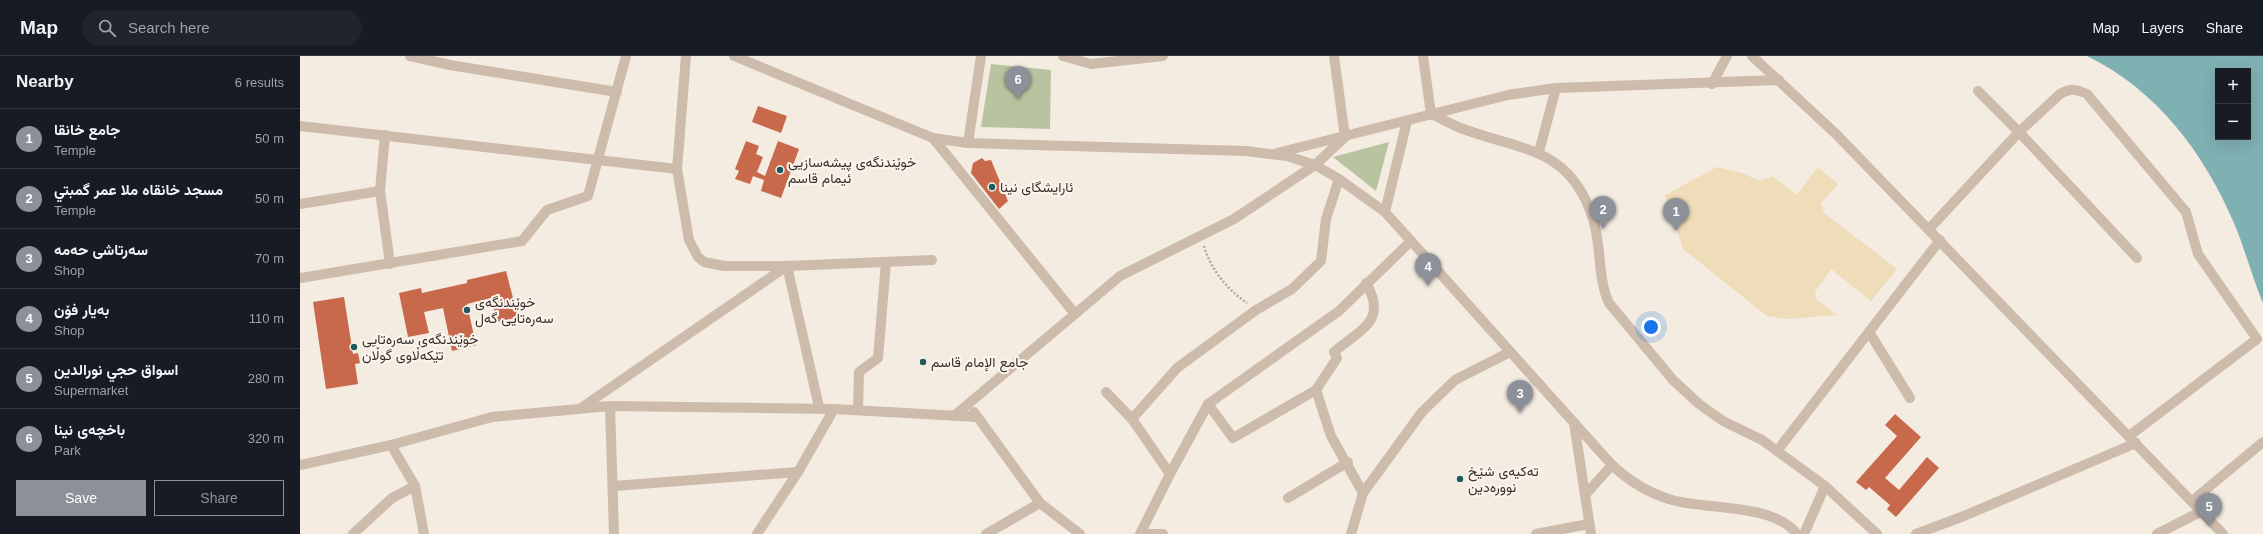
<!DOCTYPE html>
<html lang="en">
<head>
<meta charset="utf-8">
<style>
  :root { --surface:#171b24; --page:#20242c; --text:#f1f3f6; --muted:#9ea1a6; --line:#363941; --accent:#8c9099 }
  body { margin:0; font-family:Helvetica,Vazirmatn,sans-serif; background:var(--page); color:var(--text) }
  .controls { position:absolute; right:12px; top:12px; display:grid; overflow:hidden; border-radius:0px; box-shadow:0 4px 16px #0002 }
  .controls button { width:36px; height:36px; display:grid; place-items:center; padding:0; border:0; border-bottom:1px solid var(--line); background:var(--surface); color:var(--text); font:20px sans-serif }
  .you { position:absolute; left:1351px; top:271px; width:14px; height:14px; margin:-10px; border:3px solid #fff; border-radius:50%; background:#1a73e8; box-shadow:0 0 0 6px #1a73e833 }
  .badge { display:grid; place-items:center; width:26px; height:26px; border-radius:50%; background:var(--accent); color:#fff; font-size:13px; font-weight:700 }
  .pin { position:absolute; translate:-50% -33px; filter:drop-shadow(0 1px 2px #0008) }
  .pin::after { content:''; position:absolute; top:21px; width:14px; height:12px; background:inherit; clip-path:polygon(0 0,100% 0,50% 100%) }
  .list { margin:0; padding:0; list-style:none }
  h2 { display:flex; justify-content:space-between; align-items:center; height:52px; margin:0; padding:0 16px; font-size:17px }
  h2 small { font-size:13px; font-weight:400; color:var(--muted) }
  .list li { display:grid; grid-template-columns:26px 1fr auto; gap:12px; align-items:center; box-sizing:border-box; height:60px; padding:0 16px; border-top:1px solid var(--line) }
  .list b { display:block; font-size:15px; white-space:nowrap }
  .list p { margin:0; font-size:13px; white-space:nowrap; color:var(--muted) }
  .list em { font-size:13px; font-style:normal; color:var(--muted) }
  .actions { display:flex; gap:8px; padding:12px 16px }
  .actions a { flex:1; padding:9px 0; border:1px solid var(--accent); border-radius:0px; text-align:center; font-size:14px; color:var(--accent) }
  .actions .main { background:var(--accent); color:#fff }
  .icon { flex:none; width:22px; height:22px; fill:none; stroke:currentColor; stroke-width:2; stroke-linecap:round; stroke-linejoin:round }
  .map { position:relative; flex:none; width:1963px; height:478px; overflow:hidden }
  header { display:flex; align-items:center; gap:24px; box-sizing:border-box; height:56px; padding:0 20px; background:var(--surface); border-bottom:1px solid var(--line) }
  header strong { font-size:19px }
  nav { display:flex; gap:22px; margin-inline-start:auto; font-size:14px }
  .search { width:280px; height:36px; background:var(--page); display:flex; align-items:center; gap:10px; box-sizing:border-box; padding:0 14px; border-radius:22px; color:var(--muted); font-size:15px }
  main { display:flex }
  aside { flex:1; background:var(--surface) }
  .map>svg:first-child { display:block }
</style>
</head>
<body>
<header>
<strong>Map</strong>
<div class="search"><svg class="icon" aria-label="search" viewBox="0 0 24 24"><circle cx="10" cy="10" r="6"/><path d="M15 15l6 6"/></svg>Search here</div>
<nav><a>Map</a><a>Layers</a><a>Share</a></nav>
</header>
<main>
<aside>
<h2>Nearby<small>6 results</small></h2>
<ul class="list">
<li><span class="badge">1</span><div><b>جامع خانقا</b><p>Temple</p></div><em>50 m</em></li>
<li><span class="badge">2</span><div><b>مسجد خانقاه ملا عمر گمبتي</b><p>Temple</p></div><em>50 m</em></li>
<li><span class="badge">3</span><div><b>سەرتاشی حەمە</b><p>Shop</p></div><em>70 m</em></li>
<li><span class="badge">4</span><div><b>بەیار فۆن</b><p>Shop</p></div><em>110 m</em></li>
<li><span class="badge">5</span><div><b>اسواق حجي نورالدين</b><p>Supermarket</p></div><em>280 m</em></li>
<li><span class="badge">6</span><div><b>باخچەی نینا</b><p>Park</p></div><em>320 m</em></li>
</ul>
<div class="actions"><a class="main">Save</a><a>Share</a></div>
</aside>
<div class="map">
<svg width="1963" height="478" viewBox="0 0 1963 478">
  <rect width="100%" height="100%" fill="#f4ebe1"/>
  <!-- green -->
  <g fill="#b8c4a0">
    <polygon points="691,8 751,14 750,73 681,71"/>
    <polygon points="1089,86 1076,135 1033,101"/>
  </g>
  <!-- sand -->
  <polygon fill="#efdcb8" points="1417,111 1442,117 1460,125 1472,120 1497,139 1518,111 1538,128 1521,147 1524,157 1597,213 1571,245 1531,213 1515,236 1516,243 1537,259 1488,263 1467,260 1383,193 1365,139"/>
  <!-- water -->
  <path fill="#7fb0b2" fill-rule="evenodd" d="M1787,0H1963V247C1952,221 1945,193 1934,167C1904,97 1857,34 1787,0ZM1918,15H1948V81H1918Z"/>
  <!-- building -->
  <g fill="#c8694b">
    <polygon points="458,50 487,60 481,77 452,66"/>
    <polygon points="446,85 459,90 456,98 463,101 457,116 465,120 478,85 499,93 481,142 461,135 464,124 453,120 450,128 435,123 439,115 435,113"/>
    <polygon points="682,102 685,105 691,104 708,145 699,153 671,117 673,107"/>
    <polygon points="206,215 218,261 197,266 191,242 167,248 176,289 152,295 143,252 124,256 129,277 108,281 99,237 121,232 122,237 167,227 167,224"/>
    <polygon points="44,241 53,298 58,297 60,307 55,308 58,328 26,333 13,246"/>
    <polygon points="1595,358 1621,381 1585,422 1599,434 1627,401 1639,412 1596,461 1587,453 1590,449 1569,431 1566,434 1556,426 1597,380 1585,369"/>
  </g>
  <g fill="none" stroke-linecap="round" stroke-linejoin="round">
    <!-- path -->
    <path stroke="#b9a596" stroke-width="2.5" stroke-dasharray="2 2" stroke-linecap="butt" d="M904,190C911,214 927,233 947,247"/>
    <!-- minor -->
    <g stroke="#cdbbac" stroke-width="10">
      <polyline points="110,0 150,9 317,36"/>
      <polyline points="386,0 377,113 389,184 398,201 404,206 424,210 487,210 632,204"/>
      <polyline points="434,0 633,82 668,87 946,95 987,100 1015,109 1045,81 1034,0"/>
      <polyline points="763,0 791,8 863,0"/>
      <path d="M1123,0L1131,58C1140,62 1149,67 1158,71C1219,95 1270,89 1293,163C1302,191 1297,221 1309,247L1373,324L1399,348L1423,365L1462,384L1525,430L1577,478"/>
      <polyline points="1452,0 1536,78 1923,478"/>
      <polyline points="1412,28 1427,0"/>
      <polyline points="1678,35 1719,76 1837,202"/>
      <polyline points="0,70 377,113"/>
      <polyline points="85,79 80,135 90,208"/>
      <polyline points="633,82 775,258"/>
      <polyline points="668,87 681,0"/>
      <polyline points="1239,96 1256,32"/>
      <polyline points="977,97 1208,39 1256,32 1479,24"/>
      <polyline points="0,148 80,135"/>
      <polyline points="1085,156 1107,65"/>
      <path d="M1629,173L1719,76L1760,38C1771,32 1776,33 1787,38L1886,156L1898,198L1957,283L1829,380"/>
      <polyline points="0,222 222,185 247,154 288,140 326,0"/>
      <path d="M1066,227C1088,265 1061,273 1034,296L1037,302L1016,334L933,382L908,348L1039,255L1111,185"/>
      <polyline points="1569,276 1610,342"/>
      <polyline points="1016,334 1031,380 1063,437"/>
      <polyline points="806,336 832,363"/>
      <polyline points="310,350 314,478"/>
      <polyline points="281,352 487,210 519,351"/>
      <polyline points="558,354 559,316 578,302 586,206"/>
      <polyline points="674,356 740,447 780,478"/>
      <polyline points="654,360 820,220 934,163 1015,109 1039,123 1085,156 1312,409"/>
      <polyline points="1274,367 1291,478"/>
      <polyline points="91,389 115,430 124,478"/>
      <polyline points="1477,395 1640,184"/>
      <polyline points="0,409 91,389 192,361 310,350 534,353"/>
      <polyline points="870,418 832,363 877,312 956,254 992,233 1021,205 1026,163 1039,123"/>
      <polyline points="314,430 498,416"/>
      <path d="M1285,439L1312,409C1330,426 1348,437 1372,444C1407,454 1473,447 1497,478"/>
      <polyline points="988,442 1048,406"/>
      <polyline points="1892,445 1963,386"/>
      <polyline points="53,478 92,442 115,430"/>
      <polyline points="457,478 498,416 534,353 677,361"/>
      <polyline points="686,478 740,447"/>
      <polyline points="840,478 870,418 908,348"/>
      <polyline points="847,478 863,478"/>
      <polyline points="1051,478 1063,437 1122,356 1155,324 1210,296"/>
      <polyline points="1236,478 1289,468"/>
      <polyline points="1504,478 1525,430"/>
      <polyline points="1616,478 1664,460 1836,387"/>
      <polyline points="1857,478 1902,455"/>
    </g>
  </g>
  <!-- markers -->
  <g fill="#1f5a5e" stroke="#fbf5ee" stroke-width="1.5">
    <circle cx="480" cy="114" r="4"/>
    <circle cx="692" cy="131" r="4"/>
    <circle cx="167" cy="254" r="4"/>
    <circle cx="54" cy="291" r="4"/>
    <circle cx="623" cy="306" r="4"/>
    <circle cx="1160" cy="423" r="4"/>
  </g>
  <g text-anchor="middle" stroke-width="4" stroke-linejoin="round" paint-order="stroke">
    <!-- poi labels -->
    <g font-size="14" fill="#3b302b" stroke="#fbf5ee" text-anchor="start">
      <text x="488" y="111">خوێندنگەی پیشەسازیی<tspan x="488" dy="16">ئیمام قاسم</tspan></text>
      <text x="700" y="136">ئارایشگای نینا</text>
      <text x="175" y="251">خوێندنگەی<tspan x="175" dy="16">سەرەتایی گەل</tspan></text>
      <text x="62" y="288">خوێندنگەی سەرەتایی<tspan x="62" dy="16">تێکەڵاوی گوڵان</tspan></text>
      <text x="631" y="311">جامع الإمام قاسم</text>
      <text x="1168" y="420">تەکیەی شێخ<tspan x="1168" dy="16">نوورەدین</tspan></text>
    </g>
  </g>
</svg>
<div class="controls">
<button>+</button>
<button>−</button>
</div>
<div class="you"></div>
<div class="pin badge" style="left:1376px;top:175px">1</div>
<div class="pin badge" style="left:1303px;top:173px">2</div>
<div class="pin badge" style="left:1220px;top:357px">3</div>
<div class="pin badge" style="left:1128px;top:230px">4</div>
<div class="pin badge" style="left:1909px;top:470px">5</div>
<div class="pin badge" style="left:718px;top:43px">6</div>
</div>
</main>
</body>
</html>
